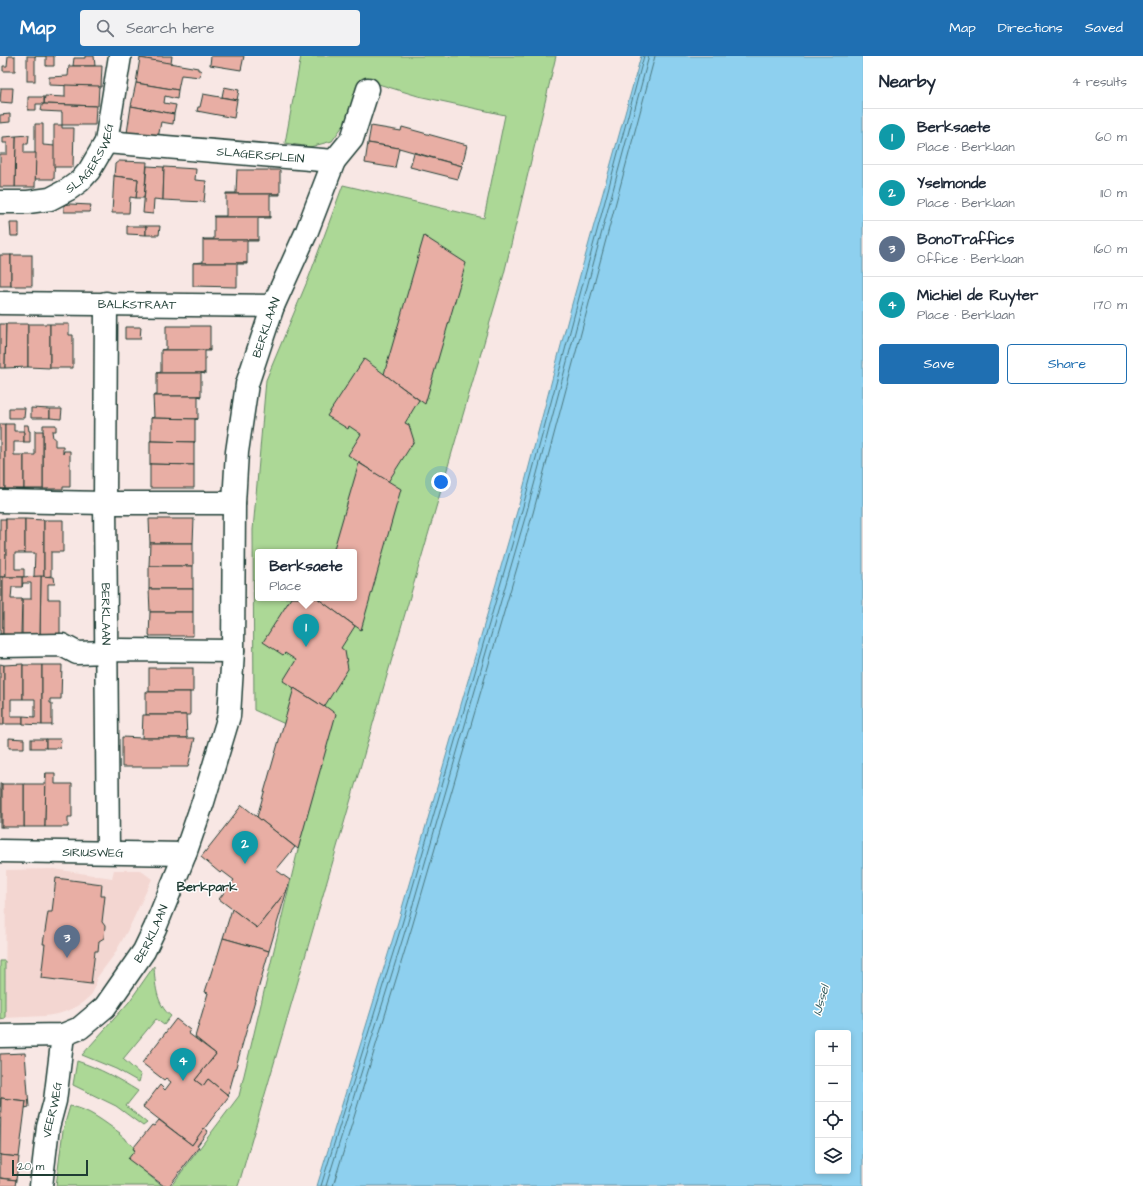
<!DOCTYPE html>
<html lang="en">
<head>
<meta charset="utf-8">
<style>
  :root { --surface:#fff; --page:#f2f2f3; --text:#1f2937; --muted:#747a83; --line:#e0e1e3; --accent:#1f6fb2 }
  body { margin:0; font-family:"Architects Daughter",sans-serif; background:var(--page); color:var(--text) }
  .controls { position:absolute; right:12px; bottom:12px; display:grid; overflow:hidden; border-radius:4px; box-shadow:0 2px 6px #0003 }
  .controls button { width:36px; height:36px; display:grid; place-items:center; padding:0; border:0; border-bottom:1px solid var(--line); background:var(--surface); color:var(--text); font:20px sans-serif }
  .scale { position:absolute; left:12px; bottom:10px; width:76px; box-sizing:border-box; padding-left:4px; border:2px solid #1f3d34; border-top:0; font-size:11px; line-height:14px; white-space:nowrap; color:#1f3d34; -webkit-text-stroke:3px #fff; paint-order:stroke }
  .you { position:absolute; left:441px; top:426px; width:14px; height:14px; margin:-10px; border:3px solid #fff; border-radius:50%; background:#1a73e8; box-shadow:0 0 0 6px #1a73e833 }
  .badge { display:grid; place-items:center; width:26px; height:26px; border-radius:50%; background:var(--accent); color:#fff; font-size:13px; font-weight:700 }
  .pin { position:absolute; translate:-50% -33px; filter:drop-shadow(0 1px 2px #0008) }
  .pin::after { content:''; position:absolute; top:21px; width:14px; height:12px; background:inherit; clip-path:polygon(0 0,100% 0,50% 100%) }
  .popup { position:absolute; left:255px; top:493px; width:102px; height:52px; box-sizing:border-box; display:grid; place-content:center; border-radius:4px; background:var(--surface); filter:drop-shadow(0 1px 3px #0005); font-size:13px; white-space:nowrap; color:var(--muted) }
  .popup b { font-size:15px; color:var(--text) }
  .popup::after { content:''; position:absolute; left:50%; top:100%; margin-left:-8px; border:8px solid transparent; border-top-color:var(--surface) }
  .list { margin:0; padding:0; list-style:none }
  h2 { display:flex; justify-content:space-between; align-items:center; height:52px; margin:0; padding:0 16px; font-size:17px }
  h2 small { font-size:13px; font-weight:400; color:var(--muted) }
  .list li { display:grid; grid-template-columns:26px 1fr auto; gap:12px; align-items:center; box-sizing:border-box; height:56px; padding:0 16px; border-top:1px solid var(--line) }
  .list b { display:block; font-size:15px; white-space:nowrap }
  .list p { margin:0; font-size:13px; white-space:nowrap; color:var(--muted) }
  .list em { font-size:13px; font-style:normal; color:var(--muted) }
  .actions { display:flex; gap:8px; padding:12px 16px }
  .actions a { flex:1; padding:9px 0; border:1px solid var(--accent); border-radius:4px; text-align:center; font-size:14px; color:var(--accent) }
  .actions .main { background:var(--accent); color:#fff }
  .icon { flex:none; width:22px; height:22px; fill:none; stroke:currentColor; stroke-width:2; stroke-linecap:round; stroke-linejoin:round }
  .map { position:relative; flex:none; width:863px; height:1130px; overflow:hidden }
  header { display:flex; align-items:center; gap:24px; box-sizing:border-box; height:56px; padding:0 20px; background:var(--accent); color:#fff }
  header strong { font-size:19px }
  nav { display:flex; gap:22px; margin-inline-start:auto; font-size:14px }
  .search { width:280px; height:36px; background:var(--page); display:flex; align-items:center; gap:10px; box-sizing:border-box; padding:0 14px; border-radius:4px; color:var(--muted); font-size:15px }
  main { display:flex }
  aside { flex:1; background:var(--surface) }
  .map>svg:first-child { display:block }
</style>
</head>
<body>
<header>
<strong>Map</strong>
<div class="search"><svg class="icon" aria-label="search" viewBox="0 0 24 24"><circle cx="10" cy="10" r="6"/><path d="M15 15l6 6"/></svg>Search here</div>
<nav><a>Map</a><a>Directions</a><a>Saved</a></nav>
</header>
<main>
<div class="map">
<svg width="863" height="1130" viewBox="0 0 863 1130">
  <rect width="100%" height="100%" fill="#f8e7e4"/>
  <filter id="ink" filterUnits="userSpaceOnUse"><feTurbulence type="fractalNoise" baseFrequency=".025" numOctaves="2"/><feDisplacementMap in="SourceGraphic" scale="8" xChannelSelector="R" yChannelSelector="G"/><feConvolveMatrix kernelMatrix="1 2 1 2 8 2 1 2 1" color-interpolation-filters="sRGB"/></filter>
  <g filter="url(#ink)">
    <!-- built -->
    <polygon fill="#f3d6d1" points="54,813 112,822 114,814 140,814 152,823 130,870 114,899 96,923 95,932 91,939 82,947 70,954 58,958 45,960 5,962 6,814"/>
    <!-- green -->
    <g fill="#acd896" stroke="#668a65" fill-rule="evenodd">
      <path d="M301,0H556L504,218L240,1124L238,1130H171L239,1040L325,681L285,668L254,654L253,474L266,324L309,221L343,129L484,162L505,59L418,40L365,24L353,56L332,85L310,91L285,87ZM258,496H354V542H258Z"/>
      <polygon points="0,905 5,905 5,962 0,963"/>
      <path d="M154,910C155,927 156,949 171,960L164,969L156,963L123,1003L141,1019L139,1026L116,1013L82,999L129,946Z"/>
      <path d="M77,1005C101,1013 117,1022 138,1035L126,1050L147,1067L143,1070L116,1050L73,1029Z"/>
      <path d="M70,1050C89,1053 104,1066 120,1077L119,1078L125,1083V1084L134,1091L135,1094L129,1103L162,1130H56L63,1074Z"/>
    </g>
    <!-- water -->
    <path fill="#8ed0ef" stroke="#6295a4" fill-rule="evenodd" d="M641,0H863V1130H317L398,866L518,452L572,248ZM818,977H848V1115H818Z"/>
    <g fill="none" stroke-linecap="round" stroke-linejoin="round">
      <!-- shore -->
      <g stroke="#4b787f" stroke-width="1">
        <polyline points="321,1130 402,868 522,454 644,0"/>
        <polyline points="326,1130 407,869 527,455 649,0"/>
        <polyline points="333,1130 412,871 533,457 655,0"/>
      </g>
    </g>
    <!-- building -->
    <g fill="#e8aea4" stroke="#1f3d34">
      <polygon points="8,0 15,0 15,15 3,15 3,10 7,10"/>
      <rect x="27" y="0" width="8" height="25"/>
      <polygon points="35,0 54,0 54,10 46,10 46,0"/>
      <polygon points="85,0 94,0 95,10 73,10 74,2 85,2"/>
      <polygon points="140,0 172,0 171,8 140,2"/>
      <polygon points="211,0 244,0 241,14 210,9"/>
      <polygon points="140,2 198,12 198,14 201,14 200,21 181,19 178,34 136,27"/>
      <polygon points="69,10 102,10 101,31 49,29 49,21 68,20"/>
      <polygon points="136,27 178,34 177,43 165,40 164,47 176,49 174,58 131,50"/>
      <polygon points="65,29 99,30 98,50 44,48 45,40 65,41"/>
      <polygon points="224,31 239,34 237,44 222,41"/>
      <polygon points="1,32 13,32 12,47 0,46"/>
      <polygon points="203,38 237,44 234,62 197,55 198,51 200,51"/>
      <polygon points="28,41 44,41 44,48 36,48 36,54 28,54"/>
      <polygon points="44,48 96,50 95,69 62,69 62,56 41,55 42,49"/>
      <polygon points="131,50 174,58 173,68 161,66 158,82 127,77"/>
      <polygon points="10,58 10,66 0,67 0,59"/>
      <polygon points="35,68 43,68 43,89 55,90 54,123 35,123"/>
      <polygon points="54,69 62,69 62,72 74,72 73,111 54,111"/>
      <polygon points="371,70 401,75 402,71 467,89 462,110 399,92 368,87"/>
      <polygon points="29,79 28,88 24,88 24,97 36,97 35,131 15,131 16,80"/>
      <polygon points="16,80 15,131 0,131 0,98 7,98 7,87 3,87 3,81"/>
      <polygon points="368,87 399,92 395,112 365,107"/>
      <polygon points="414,97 462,110 458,123 410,111"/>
      <polygon points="119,105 147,106 144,142 136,142 138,123 114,120 115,108"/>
      <polygon points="147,110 164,111 163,144 154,143 153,158 143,157"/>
      <polygon points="164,111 196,113 195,124 206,125 204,146 163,144"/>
      <polygon points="237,114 280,114 280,138 226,138 226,137 236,137"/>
      <polygon points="114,120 138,123 136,142 130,141 129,157 112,157"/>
      <polygon points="226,138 280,138 280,139 270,139 270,161 214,161 213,160 226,160"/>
      <polygon points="70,148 91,149 90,156 64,156 64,149"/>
      <polygon points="214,161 270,161 270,162 258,162 258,184 203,184 203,183 214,183"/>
      <polygon points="10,167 19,167 19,180 11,180"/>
      <polygon points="127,170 146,170 146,179 127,178"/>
      <polygon points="146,170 160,170 159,179 146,179"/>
      <polygon points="424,180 466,207 425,348 384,318"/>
      <polygon points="203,184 258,184 258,185 247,185 247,207 193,207 203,206"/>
      <rect x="0" y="199" width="11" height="31"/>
      <rect x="11" y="199" width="21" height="31"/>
      <polygon points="193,207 247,207 247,208 237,208 237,231 193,230"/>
      <polygon points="0,268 6,268 5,312 0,312"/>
      <polygon points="6,268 28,268 28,311 5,312"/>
      <polygon points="28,268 50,268 50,312 28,311"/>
      <polygon points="50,268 69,268 69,279 73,279 73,312 50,312"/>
      <polygon points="166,270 210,270 210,294 161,294 166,293"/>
      <polygon points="125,271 141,271 140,283 125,283"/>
      <polygon points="161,294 210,294 210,295 205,295 205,317 157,317 161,316"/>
      <polygon points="364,303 419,344 405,367 409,369 414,385 388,426 348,399 361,378 349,370 348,373 327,360"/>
      <polygon points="157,317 205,317 205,318 201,317 201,340 153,340 154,339 157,339"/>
      <polygon points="153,340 201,340 201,341 198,340 198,363 151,362 154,361"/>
      <polygon points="9,352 25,352 24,362 9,362"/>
      <polygon points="31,352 50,353 50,362 31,362"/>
      <polygon points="50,353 62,353 61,363 50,362"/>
      <polygon points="151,362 198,363 195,363 195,386 150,385 151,385"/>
      <rect x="0" y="368" width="5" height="65"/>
      <polygon points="5,368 14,368 14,375 24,375 24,386 14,386 14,399 24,399 24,433 5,433"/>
      <polygon points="24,369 28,369 29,375 30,375 30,386 24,386"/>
      <polygon points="43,369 56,369 56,375 52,375 53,382 55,382 55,390 63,390 63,398 64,395 70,395 70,431 63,431 63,433 43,433"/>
      <polygon points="35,375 43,375 43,433 24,433 24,399 35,399"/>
      <polygon points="150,385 195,386 194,386 194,409 150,408"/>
      <polygon points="359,407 401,433 361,574 319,544 320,542 354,542 354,496 333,496"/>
      <polygon points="150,408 194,409 194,432 150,432"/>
      <rect x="0" y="463" width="6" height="58"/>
      <polygon points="6,463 25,463 25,497 15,497 15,513 24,513 24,521 6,521"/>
      <polygon points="25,463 44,464 44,521 34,521 35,497 25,497"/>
      <polygon points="149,463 194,463 193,487 150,487"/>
      <polygon points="44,464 63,464 63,496 51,496 51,520 44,521"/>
      <polygon points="150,487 193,487 193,510 149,510"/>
      <rect x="149" y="510" width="44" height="23"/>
      <polygon points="41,520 54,521 55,528 48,528 48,543 60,543 60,578 40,578"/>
      <polygon points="41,520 40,578 22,578 22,543 31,543 31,527 23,527 22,531 22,521"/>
      <rect x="0" y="521" width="3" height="57"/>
      <polygon points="3,521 22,521 22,531 12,531 11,543 22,543 21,579 3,578"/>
      <polygon points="149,533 193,533 193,556 150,556"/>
      <polygon points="291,542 317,542 355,570 341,592 345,595 348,613 324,651 283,625 296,604 285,597 283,599 263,586"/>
      <polygon points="150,556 193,556 193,580 149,580"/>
      <polygon points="0,608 4,609 4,669 0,669"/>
      <polygon points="23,608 23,643 11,643 11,660 23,660 23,668 4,668 4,609"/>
      <polygon points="23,609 42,609 42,669 23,668 23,660 35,661 35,643 23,643"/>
      <polygon points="42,609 62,609 61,643 50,643 50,647 52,647 52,669 42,669"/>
      <rect x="149" y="612" width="44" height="24"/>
      <polygon points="294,632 324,651 325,650 336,658 298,793 257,761"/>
      <rect x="146" y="636" width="44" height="23"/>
      <polygon points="143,659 186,659 187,682 142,682"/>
      <polygon points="122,681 142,682 195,682 188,711 122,711"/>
      <polygon points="9,682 24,683 24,692 9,692"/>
      <rect x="31" y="683" width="15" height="9"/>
      <polygon points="46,683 61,683 60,692 46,692"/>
      <polygon points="46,717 45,771 24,771 24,728 45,728"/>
      <polygon points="46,717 55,717 55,728 72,728 72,761 68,761 68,771 45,771"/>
      <rect x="0" y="728" width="2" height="43"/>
      <rect x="2" y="728" width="22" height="43"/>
      <polygon points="242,749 295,791 276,814 290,824 287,834 257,872 219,843 234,824 222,815 220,817 201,801"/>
      <polygon points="56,822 102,828 101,840 105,840 102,866 105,870 104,882 99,885 98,895 95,895 91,928 41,922 45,888 43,888 48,856 52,856"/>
      <polygon points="287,834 269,895 223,882 232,853 257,872"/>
      <polygon points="223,882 269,895 228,1039 229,1040 208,1023 203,1030 195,1024 216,998 195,981 208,937 205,936 214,908 215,908"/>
      <polygon points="176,963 190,974 188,977 216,998 195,1024 203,1030 208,1023 229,1040 192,1089 143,1051 160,1029 165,1034 171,1026 166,1022 164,1024 142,1007"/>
      <polygon points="25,997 29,1051 25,1052 26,1045 1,1042 0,1051 0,998"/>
      <polygon points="1,1042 26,1045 19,1101 0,1099"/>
      <polygon points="159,1064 192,1089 204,1072 208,1075 197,1090 199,1091 169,1130 164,1130 128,1103 135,1094 133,1093 134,1091 152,1069 154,1070"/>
      <polygon points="0,1099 19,1101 16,1124 0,1122"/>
      <polygon points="0,1122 16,1124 15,1130 0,1130"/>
    </g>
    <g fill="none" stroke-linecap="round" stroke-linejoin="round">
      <!-- street casing -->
      <g stroke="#1f3d34" stroke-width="25">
        <g id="street">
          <path id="s1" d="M106,86L334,105"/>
          <path id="s2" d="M0,146H28L50,143L69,133L80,125L89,115L106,86L120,0"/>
          <path id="s3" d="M0,247L273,250"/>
          <path id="s4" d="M106,247L105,447L108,796"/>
          <polyline points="0,445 105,447 234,447"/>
          <polyline points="0,590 62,589 77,597 106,596 119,594 233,595"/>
          <path id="s5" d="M0,795L185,798"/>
          <path id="s6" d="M0,980L63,979L80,972L105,951L144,895L155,872L185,798L203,746L229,660L233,595L234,447L237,396L247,328L273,250L307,175L334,105L352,83L368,33"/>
          <path id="s7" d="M41,1130L48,1071L55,1045L63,979"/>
        </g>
      </g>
      <!-- street -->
      <use href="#street" stroke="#fff" stroke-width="22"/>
    </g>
  </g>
  <g text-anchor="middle" stroke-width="3" stroke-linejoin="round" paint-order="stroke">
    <!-- street labels -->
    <g font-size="12" fill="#1f3d34" stroke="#fff">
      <text dy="4" stroke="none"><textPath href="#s2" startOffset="110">SLAGERSWEG</textPath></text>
      <text dy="4" stroke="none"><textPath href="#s1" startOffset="155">SLAGERSPLEIN</textPath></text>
      <text dy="4" stroke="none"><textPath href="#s3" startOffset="137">BALKSTRAAT</textPath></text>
      <text dy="4" stroke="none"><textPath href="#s6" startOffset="825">BERKLAAN</textPath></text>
      <text dy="4" stroke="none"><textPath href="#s4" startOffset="311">BERKLAAN</textPath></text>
      <text dy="4" stroke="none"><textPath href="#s5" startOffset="93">SIRIUSWEG</textPath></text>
      <text dy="4" stroke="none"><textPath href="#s6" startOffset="201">BERKLAAN</textPath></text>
      <text dy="4" stroke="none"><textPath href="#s7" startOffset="77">VEERWEG</textPath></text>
    </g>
    <!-- neighbourhood labels -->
    <g font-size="13" font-weight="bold" fill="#1f3d34" stroke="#fff">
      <text x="207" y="835">Berkpark</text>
    </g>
    <!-- water labels -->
    <g font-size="13" font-style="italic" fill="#3b6263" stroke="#fff">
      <text transform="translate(820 944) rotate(-74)" y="5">IJssel</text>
    </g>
  </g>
</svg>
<div class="controls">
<button>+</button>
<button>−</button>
<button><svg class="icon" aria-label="locate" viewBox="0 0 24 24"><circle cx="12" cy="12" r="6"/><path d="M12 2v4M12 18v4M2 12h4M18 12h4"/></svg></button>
<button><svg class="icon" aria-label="layers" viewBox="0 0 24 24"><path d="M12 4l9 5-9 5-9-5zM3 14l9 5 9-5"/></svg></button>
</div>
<div class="scale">20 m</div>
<div class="you"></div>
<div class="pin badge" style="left:306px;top:591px;background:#0f9aa8">1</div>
<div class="popup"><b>Berksaete</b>Place</div>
<div class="pin badge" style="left:245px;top:808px;background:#0f9aa8">2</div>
<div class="pin badge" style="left:67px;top:902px;background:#5c6f8a">3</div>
<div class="pin badge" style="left:183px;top:1025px;background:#0f9aa8">4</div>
</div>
<aside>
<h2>Nearby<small>4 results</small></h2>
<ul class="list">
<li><span class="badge" style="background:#0f9aa8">1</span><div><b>Berksaete</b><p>Place · Berklaan</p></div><em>60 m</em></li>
<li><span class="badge" style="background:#0f9aa8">2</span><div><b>Yselmonde</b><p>Place · Berklaan</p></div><em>110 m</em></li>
<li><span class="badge" style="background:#5c6f8a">3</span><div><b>BonoTraffics</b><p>Office · Berklaan</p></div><em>160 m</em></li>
<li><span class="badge" style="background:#0f9aa8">4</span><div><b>Michiel de Ruyter</b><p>Place · Berklaan</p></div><em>170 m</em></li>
</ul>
<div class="actions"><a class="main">Save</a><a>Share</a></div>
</aside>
</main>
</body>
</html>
